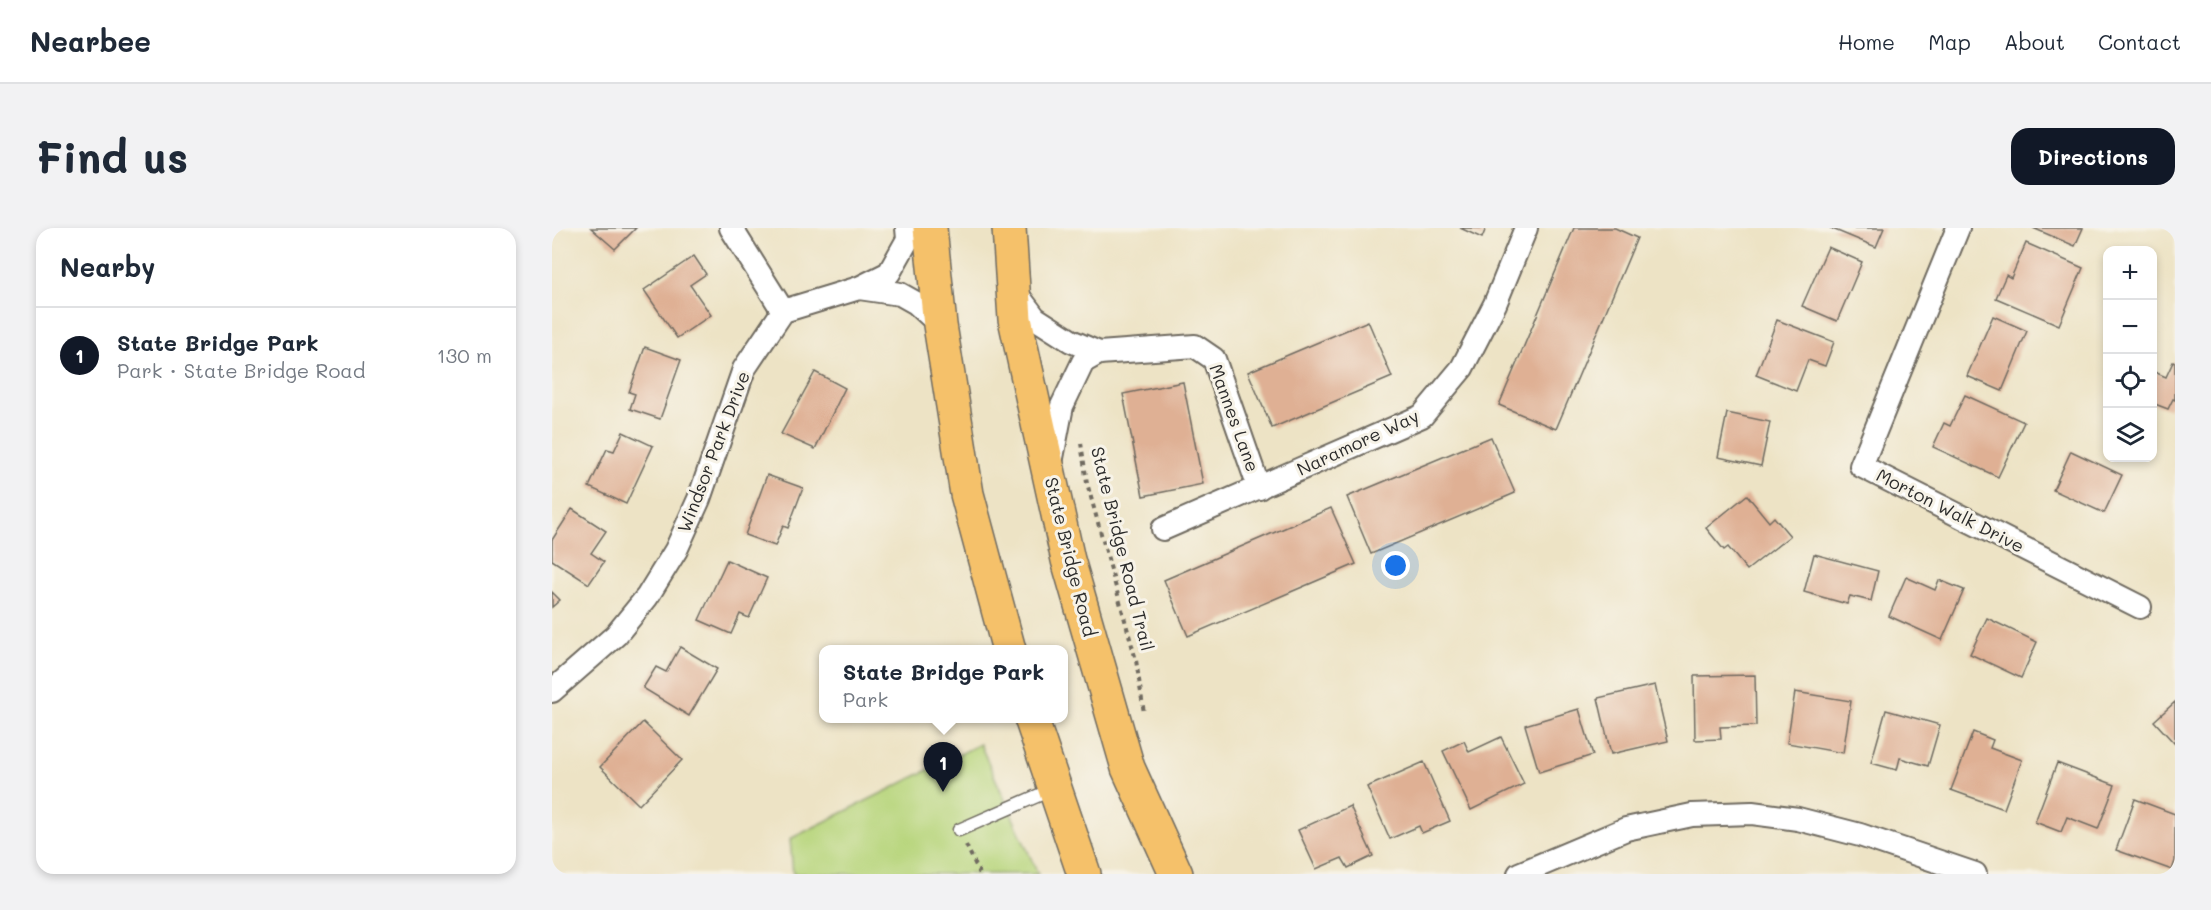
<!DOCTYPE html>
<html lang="en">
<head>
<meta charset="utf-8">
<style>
  :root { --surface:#fff; --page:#f2f2f3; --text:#1f2937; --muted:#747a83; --line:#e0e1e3; --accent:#111827 }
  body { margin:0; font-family:Mali,sans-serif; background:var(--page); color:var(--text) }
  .controls { position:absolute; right:18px; top:18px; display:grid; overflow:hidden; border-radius:12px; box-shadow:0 3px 9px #0003 }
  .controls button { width:54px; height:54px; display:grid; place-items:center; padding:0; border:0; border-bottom:2px solid var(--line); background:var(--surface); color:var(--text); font:30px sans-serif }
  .you { position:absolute; left:844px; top:338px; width:21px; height:21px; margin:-15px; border:4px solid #fff; border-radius:50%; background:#1a73e8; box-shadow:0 0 0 9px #1a73e833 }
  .badge { display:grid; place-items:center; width:39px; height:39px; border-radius:50%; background:var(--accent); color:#fff; font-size:20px; font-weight:700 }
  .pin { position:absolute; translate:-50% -50px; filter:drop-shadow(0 2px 3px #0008) }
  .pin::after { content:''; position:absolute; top:32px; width:21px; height:18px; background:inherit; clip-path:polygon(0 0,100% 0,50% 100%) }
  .popup { position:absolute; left:267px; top:417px; width:249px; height:78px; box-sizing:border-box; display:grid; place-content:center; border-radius:12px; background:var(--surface); filter:drop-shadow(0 2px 4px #0005); font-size:20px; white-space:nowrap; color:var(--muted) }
  .popup b { font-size:22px; color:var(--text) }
  .popup::after { content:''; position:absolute; left:50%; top:100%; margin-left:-12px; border:12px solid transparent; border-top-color:var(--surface) }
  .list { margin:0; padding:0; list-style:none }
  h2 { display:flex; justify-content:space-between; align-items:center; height:78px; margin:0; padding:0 24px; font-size:26px }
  h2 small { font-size:20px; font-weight:400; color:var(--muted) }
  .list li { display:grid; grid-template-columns:39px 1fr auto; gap:18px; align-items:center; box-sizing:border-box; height:96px; padding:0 24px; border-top:2px solid var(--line) }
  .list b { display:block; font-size:22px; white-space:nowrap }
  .list p { margin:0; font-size:20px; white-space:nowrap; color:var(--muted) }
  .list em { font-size:20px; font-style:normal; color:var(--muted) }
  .icon { flex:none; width:33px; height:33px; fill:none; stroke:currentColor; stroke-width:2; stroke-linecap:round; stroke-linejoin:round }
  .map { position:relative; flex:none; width:1623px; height:646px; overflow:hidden; border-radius:18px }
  header { display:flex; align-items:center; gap:36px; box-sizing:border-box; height:84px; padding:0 30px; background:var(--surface); border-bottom:2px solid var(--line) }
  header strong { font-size:28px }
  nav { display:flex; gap:33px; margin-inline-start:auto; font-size:21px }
  .intro { display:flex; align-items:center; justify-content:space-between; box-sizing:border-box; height:144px; padding:0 36px }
  h1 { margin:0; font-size:42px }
  .button { padding:15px 27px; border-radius:18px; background:var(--accent); color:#fff; font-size:21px; font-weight:700 }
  main { display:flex; gap:36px; padding:0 36px }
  aside { flex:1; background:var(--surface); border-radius:18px; box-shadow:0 3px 9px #0003 }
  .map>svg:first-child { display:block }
</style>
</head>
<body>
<header>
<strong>Nearbee</strong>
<nav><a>Home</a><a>Map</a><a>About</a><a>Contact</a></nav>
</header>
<div class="intro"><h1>Find us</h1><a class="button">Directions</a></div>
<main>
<aside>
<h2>Nearby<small></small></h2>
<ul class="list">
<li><span class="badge">1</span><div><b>State Bridge Park</b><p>Park · State Bridge Road</p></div><em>130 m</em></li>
</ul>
</aside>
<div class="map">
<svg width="1623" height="646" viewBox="0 0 1623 646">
  <rect width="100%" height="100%" fill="#f7f3e8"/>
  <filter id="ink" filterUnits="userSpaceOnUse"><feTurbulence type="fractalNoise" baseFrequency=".0167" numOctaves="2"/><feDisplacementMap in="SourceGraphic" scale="12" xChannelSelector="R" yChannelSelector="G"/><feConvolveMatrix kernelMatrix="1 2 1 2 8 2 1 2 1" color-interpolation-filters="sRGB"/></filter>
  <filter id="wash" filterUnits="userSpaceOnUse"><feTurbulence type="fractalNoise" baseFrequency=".008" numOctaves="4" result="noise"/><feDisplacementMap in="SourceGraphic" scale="24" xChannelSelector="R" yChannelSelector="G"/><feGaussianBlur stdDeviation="1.35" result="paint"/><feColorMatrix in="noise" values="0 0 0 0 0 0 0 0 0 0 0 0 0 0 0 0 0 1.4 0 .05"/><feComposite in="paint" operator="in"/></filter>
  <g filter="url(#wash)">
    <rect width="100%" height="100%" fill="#ede3c5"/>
    <!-- green -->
    <polygon fill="#b7d57c" stroke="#718054" stroke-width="1.5" points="428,516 486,646 241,646 238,611"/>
    <g id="blocks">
      <!-- building -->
      <g fill="#dfb094">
        <polygon points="39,0 84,0 63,21"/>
        <polygon points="908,0 934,0 930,10"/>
        <polygon points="1022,0 1063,0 1085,10 1004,201 947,177"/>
        <polygon points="1278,0 1332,0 1324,19"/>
        <polygon points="1481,0 1531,0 1523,18"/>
        <polygon points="1474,15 1531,40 1507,97 1444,70 1454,47 1459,50"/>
        <polygon points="1276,19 1310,34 1285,93 1250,78"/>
        <polygon points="142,28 154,46 138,57 159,87 125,110 92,62"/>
        <polygon points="1441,88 1475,103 1450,163 1415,148"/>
        <polygon points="1225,92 1282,114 1273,138 1256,132 1244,163 1204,147"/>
        <polygon points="816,93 840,149 720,200 696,144"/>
        <polygon points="93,119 129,132 108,191 78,181 83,166 77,164"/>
        <polygon points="1621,134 1623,135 1623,172 1621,171 1616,181 1600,175 1600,143 1614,149"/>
        <polygon points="263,144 293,160 263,221 229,206"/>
        <polygon points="631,154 651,256 591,268 571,166"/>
        <polygon points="1413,167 1472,194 1446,249 1381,219 1392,195 1398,198"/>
        <polygon points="1175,185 1218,194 1209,238 1166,229"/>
        <polygon points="71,204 101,218 74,276 37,259 55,221 62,223"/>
        <polygon points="939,209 963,265 819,326 795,269"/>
        <polygon points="1519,223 1570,247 1552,285 1501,262"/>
        <polygon points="215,247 251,260 236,300 231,298 223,318 193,307"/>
        <polygon points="1195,267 1217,294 1222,289 1238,308 1195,342 1176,319 1172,322 1154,300"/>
        <polygon points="779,280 804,336 636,408 612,352"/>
        <polygon points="20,281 54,303 39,325 52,334 37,356 0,332 0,312"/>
        <polygon points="1262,326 1326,343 1319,373 1298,368 1295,376 1252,364"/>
        <polygon points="175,332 215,350 197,390 188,386 179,406 147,392"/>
        <polygon points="1354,349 1383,362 1387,352 1412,362 1390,412 1337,388"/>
        <polygon points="0,364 8,372 0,379"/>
        <polygon points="1435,390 1485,414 1469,450 1418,426"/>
        <polygon points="128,419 165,441 137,488 91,460 104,439 114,444"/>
        <polygon points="1203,447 1204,498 1168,499 1169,511 1143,512 1142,448"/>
        <polygon points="1103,457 1116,513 1059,526 1046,470"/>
        <polygon points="1243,464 1299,473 1291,525 1235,515"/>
        <polygon points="1623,474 1623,516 1602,493"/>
        <polygon points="1027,481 1041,527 987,544 973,497"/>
        <polygon points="1334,482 1388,497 1376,538 1348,530 1345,542 1319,535"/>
        <polygon points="91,494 130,532 87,577 48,539"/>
        <polygon points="1421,504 1441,512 1438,520 1470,532 1452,581 1399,562"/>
        <polygon points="949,509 972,556 919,582 891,523 912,513 917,524"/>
        <polygon points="872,534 898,593 870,605 867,598 838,611 815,559"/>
        <polygon points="1505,535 1563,557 1546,601 1515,589 1509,604 1483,594"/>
        <polygon points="1583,571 1623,586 1623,633 1620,642 1564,622"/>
        <polygon points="798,578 821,628 796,640 790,630 764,641 746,602"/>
      </g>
    </g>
  </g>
  <g filter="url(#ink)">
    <use href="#blocks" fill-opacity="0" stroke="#6f6b61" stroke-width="1.5"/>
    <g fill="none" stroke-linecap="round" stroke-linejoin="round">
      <!-- service casing -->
      <g stroke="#6f6b61" stroke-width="15">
        <polyline id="service" points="407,602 501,561"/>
      </g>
      <!-- minor casing -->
      <g stroke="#6f6b61" stroke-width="26">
        <g id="minor">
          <polyline points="179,0 231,83"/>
          <polyline points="1406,0 1309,238 1588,379"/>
          <polyline points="307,60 337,45 356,11 355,0"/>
          <polyline points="461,61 483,90 519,113 547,125"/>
          <polyline points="499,235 510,178 531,134 547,125 643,118 662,131 707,260"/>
          <polyline points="611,301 870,188 910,140 943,76 974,0"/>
          <polyline points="0,463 64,407 95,369 124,322 147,271 192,141 231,83 307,60 348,66 364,75 388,97"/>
          <polyline points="967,646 1074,601 1140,587 1200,585 1246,591 1308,607 1423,646"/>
        </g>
      </g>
      <!-- trunk casing -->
      <g stroke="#6f6b61" stroke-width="36">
        <g id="trunk">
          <polyline points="378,0 388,97 415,266 457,422"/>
          <polyline points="457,0 463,91 516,332 576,540 624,646"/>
          <polyline points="479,490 532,646"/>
        </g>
      </g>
      <!-- path -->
      <g stroke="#6f6b61" stroke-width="4" stroke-dasharray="4.5 4.5" stroke-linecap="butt">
        <polyline points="529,215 535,255 584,432 592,485"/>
        <polyline points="414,617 428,646"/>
      </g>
      <!-- service -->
      <use href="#service" stroke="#fff" stroke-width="12"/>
      <!-- minor -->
      <use href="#minor" stroke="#fff" stroke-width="22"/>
      <!-- trunk -->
      <use href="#trunk" stroke="#f5c16b" stroke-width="33"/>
    </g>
  </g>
  <g text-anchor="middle" stroke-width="6" stroke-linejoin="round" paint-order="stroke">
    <!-- street labels -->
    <g font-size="18" fill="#2b2b2b" stroke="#f7f3e8">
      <text transform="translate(682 190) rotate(70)" y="6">Mannes Lane</text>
      <text transform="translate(806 215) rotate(-25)" y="6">Naramore Way</text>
      <text transform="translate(162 224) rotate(-69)" y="6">Windsor Park Drive</text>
      <text transform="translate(1398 283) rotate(27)" y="6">Morton Walk Drive</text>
      <text transform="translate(570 321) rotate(76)" y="6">State Bridge Road Trail</text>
      <text transform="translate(518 329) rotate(76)" y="6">State Bridge Road</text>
    </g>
  </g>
</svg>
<div class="controls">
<button>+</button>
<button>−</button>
<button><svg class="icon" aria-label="locate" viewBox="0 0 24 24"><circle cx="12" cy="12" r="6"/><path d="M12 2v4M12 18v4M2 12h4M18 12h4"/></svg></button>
<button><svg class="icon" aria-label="layers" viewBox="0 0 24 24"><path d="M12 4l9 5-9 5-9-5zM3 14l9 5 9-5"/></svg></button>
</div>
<div class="you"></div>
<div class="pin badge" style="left:391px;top:564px">1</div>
<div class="popup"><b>State Bridge Park</b>Park</div>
</div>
</main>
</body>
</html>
